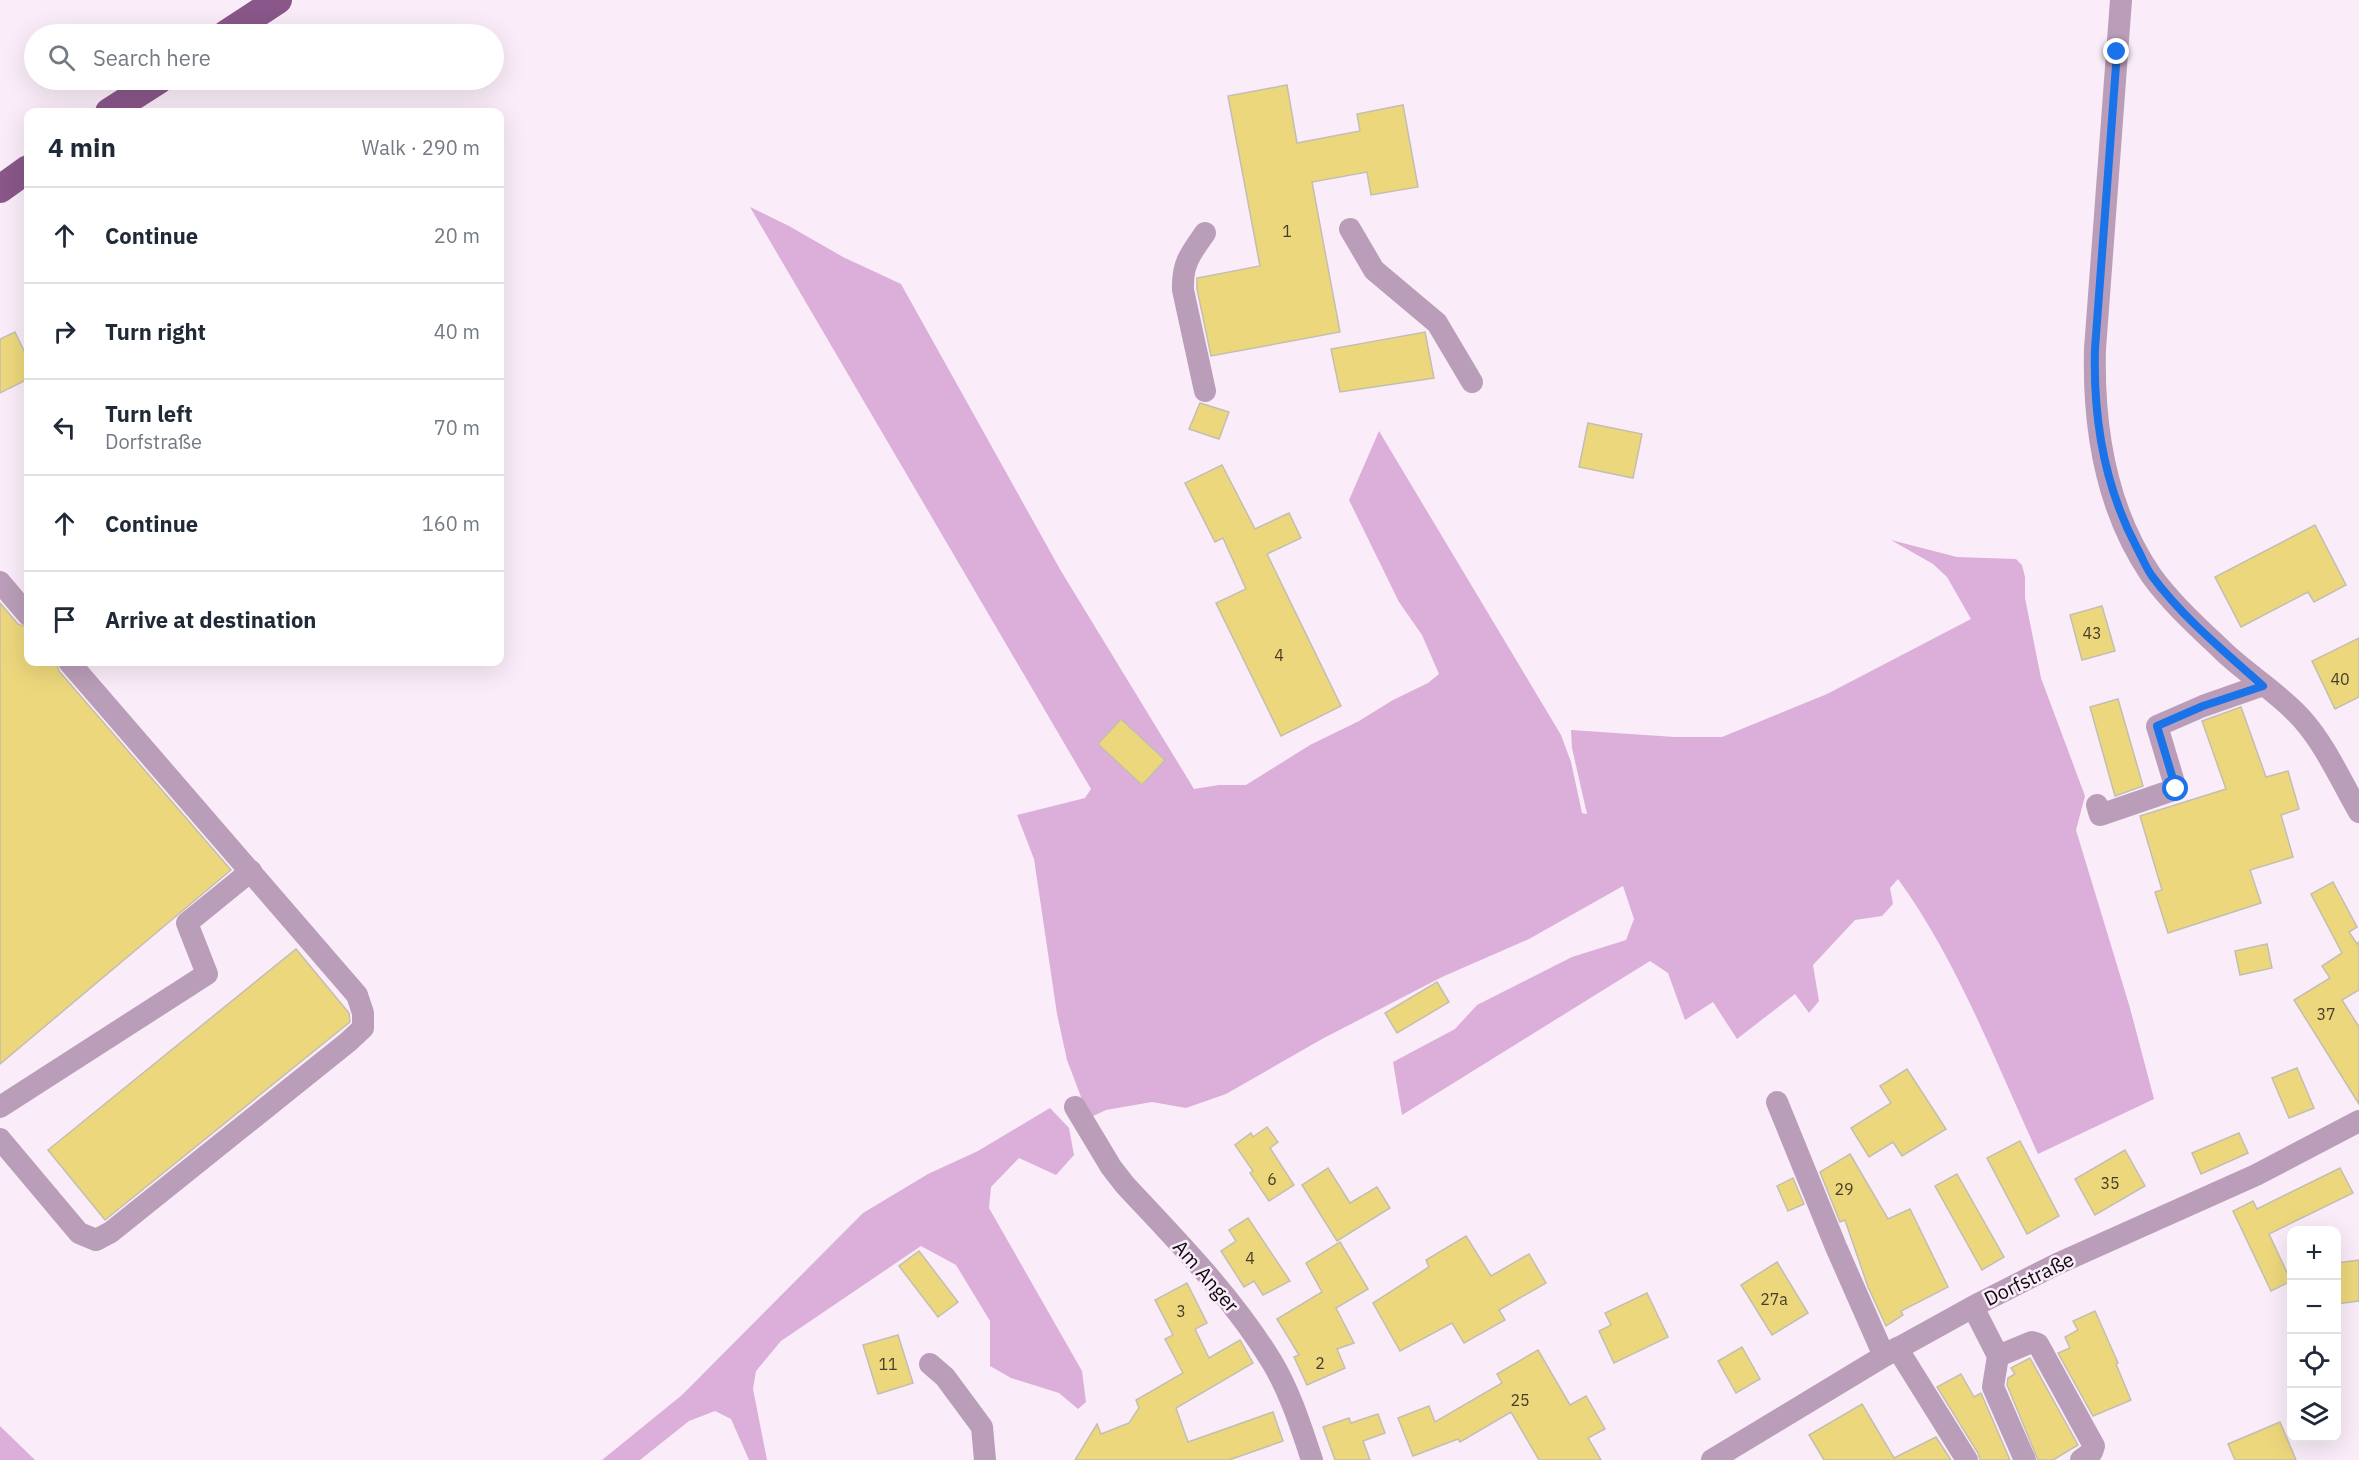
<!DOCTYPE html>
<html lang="en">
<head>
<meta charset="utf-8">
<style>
  :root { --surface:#fff; --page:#f2f2f3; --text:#1f2937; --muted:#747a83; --line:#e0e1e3 }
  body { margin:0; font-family:"IBM Plex Sans",sans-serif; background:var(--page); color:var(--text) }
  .controls { position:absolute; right:18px; bottom:18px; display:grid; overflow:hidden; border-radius:12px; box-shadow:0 6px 24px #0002 }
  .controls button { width:54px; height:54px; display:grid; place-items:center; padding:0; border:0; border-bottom:2px solid var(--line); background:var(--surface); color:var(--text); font:30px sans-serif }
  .stop { position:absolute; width:18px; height:18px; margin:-14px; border:4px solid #1a73e8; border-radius:50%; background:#fff }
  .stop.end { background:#1a73e8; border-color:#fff; box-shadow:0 2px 6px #0008 }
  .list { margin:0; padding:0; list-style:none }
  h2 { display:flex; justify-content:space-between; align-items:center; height:78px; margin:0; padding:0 24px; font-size:26px }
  h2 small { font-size:20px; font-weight:400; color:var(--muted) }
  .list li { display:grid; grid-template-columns:39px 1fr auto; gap:18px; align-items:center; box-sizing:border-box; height:96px; padding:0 24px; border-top:2px solid var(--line) }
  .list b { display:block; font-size:22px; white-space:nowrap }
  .list p { margin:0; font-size:20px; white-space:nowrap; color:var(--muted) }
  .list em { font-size:20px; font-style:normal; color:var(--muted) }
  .icon { flex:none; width:33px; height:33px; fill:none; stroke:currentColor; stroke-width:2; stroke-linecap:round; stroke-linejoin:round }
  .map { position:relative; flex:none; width:2359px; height:1460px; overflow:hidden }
  .search { position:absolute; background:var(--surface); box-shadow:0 6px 24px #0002; left:24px; top:24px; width:480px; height:66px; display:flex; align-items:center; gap:15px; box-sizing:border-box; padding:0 21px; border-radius:33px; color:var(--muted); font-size:22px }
  .panel { position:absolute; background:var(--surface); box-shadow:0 6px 24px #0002; left:24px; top:108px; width:480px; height:558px; border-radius:12px }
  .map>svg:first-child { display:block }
</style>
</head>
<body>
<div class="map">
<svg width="2359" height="1460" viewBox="0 0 2359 1460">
  <rect width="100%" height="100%" fill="#faedf9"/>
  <!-- green -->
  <g fill="#dbafda">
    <path d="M750,207L789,226L843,257L901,284L1061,571L1194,789L1219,785H1246L1310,745L1359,721L1393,700L1428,683L1439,674L1422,635L1399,602L1349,500L1379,431L1561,735L1571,762L1582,813L1587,814L1572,748L1571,730L1675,737H1722L1827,694L1971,619L1947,577L1933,564L1891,540L1957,557L2016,559L2022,565L2025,577V598L2041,678L2085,796L2076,830L2130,1008L2154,1099L2038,1154C1996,1063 1957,960 1898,879L1890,888L1893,904L1882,916L1855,920L1813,965L1819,1001L1809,1013L1795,994L1737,1039L1713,1002L1685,1020L1668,973L1650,961L1402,1115L1393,1062L1455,1029L1477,1005L1572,957L1626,940L1634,919L1623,886L1529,939L1442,977L1322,1039L1226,1094L1186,1108L1152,1102L1106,1110L1089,1118L1067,1060L1057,1014L1034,859L1017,815L1085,798L1091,789Z"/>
    <polygon points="1050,1108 1069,1128 1074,1155 1056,1175 1019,1158 991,1187 989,1208 1082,1371 1086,1402 1078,1409 1059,1393 1011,1378 990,1366 990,1321 956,1265 921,1246 781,1341 756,1371 753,1389 767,1460 749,1460 731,1419 715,1411 689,1421 640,1460 602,1460 682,1395 863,1213 928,1174 978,1151"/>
    <polygon points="0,1426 35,1460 0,1460"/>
  </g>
  <!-- building -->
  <g fill="#edd77d" stroke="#c3bfb0" stroke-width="1.5">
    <polygon points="1287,85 1297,143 1360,131 1357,114 1403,105 1418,187 1371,195 1367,172 1312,182 1340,332 1211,356 1197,289 1197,278 1260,266 1228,96"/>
    <polygon points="15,332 28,359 28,379 0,393 0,339"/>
    <polygon points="1425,332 1434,378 1340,392 1331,349"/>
    <polygon points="1200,403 1229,412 1219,439 1189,429"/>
    <polygon points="1588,423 1642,434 1633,478 1579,467"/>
    <polygon points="1222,465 1255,529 1289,513 1301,538 1267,554 1341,706 1281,736 1216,603 1246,589 1223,538 1215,542 1185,483"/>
    <polygon points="2315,525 2346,585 2314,602 2308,592 2241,627 2215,577"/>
    <polygon points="0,603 18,624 28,628 28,662 56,662 59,671 231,870 0,1064"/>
    <polygon points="2102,606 2115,651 2082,660 2070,615"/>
    <polygon points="2359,638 2359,697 2335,709 2312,661"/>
    <polygon points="2118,699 2143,786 2115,796 2090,707"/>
    <polygon points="2241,707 2266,777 2288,771 2299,809 2281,815 2293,857 2250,870 2261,903 2168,933 2155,892 2162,890 2140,816 2226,789 2202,721"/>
    <polygon points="1121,719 1165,760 1142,785 1098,744"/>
    <polygon points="2333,882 2357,927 2349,932 2357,944 2359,942 2359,990 2342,1000 2359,1027 2359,1104 2294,1000 2330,978 2322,966 2342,953 2311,894"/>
    <polygon points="2267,944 2272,968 2240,975 2235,951"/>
    <polygon points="296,949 349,1013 350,1022 105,1220 48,1150"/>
    <polygon points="1437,982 1449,1002 1397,1033 1385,1013"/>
    <polygon points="2297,1068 2314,1108 2289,1118 2272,1078"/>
    <polygon points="1907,1069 1946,1129 1902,1156 1893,1142 1869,1157 1851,1128 1891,1103 1880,1086"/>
    <polygon points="1267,1127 1278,1142 1270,1148 1294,1185 1269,1201 1250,1173 1253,1171 1235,1145 1251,1133 1253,1137"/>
    <polygon points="2239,1133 2248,1153 2201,1174 2192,1153"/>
    <polygon points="2020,1141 2059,1216 2027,1234 1987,1158"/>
    <polygon points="2125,1150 2145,1186 2095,1215 2075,1179"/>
    <polygon points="1850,1154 1888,1219 1910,1209 1948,1287 1901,1311 1903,1315 1886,1326 1868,1287 1845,1220 1840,1222 1820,1172"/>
    <polygon points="1328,1168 1350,1203 1377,1187 1390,1208 1337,1241 1302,1185"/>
    <polygon points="2340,1168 2353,1193 2269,1234 2291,1281 2271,1291 2233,1211 2253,1201 2257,1209"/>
    <polygon points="1957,1174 2004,1257 1982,1270 1935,1186"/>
    <polygon points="1793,1178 1804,1204 1788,1211 1777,1186"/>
    <polygon points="1248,1218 1290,1281 1263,1295 1254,1281 1244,1287 1221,1251 1236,1241 1229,1230"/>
    <polygon points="1466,1236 1491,1276 1529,1254 1546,1283 1499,1310 1505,1320 1464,1343 1452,1323 1400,1351 1373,1303 1429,1267 1426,1260"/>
    <polygon points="1340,1242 1368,1289 1336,1308 1354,1343 1337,1349 1345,1368 1307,1385 1294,1357 1299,1355 1277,1319 1322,1292 1306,1263"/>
    <polygon points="919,1251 958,1302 938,1317 899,1266"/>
    <polygon points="2359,1260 2359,1301 2337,1304 2337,1263"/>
    <polygon points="1777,1262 1808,1313 1772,1335 1741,1285"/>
    <polygon points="1187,1283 1207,1323 1195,1329 1209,1358 1240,1340 1253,1363 1176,1408 1188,1442 1273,1412 1283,1441 1229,1460 1075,1460 1097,1424 1101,1434 1129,1423 1139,1408 1136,1400 1183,1373 1165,1339 1173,1335 1155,1300"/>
    <polygon points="1647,1293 1668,1337 1614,1363 1599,1331 1611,1325 1605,1313"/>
    <polygon points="2095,1311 2118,1363 2116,1364 2131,1400 2093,1416 2058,1353 2070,1348 2065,1337 2078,1330 2073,1321"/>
    <polygon points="898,1335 913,1383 878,1394 863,1345"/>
    <polygon points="1742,1347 1760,1379 1736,1393 1718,1361"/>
    <polygon points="1538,1350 1570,1405 1586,1396 1605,1429 1588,1438 1601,1460 1539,1460 1511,1412 1460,1442 1458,1439 1413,1456 1398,1418 1429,1406 1435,1422 1502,1383 1497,1374"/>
    <polygon points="2030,1358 2078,1445 2053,1460 2038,1460 2007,1385 2008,1378 2015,1374 2011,1368"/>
    <polygon points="1961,1374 1974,1397 1981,1393 2010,1460 1980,1460 1978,1453 1937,1387"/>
    <polygon points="1862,1404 1894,1458 1936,1437 1951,1460 1824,1460 1809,1435"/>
    <polygon points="1378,1414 1385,1433 1363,1441 1370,1460 1335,1460 1323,1427 1349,1418 1351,1423"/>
    <polygon points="2280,1422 2296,1460 2235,1460 2228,1444"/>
  </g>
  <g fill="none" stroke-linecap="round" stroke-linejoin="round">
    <!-- minor -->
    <g stroke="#ba9eb9" stroke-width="22">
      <path d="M2121,0L2095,349C2093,426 2106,509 2151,575C2171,603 2198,627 2223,651C2248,675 2279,693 2302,719C2326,746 2341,781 2359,812"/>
      <polyline points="1350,229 1374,270 1437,323 1472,382"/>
      <path d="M1205,233C1190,254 1182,264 1183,290L1205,391"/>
      <polyline points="0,582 28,615"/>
      <polyline points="2097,805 2100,815 2176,789 2157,726 2203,706 2263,685"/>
      <polyline points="1777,1102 1836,1247 1884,1356"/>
      <polyline points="0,1107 207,974 187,923 251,871"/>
      <path d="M1075,1107L1111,1167L1125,1185C1177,1241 1232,1296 1272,1362C1290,1392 1301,1427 1312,1460"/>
      <polyline points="0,1139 79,1233 96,1240 111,1232 348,1042 363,1028 363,1013 357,995 69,662"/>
      <polyline points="1973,1307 1998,1356 1993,1387 2025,1460"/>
      <polyline points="1897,1348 1967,1460"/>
      <polyline points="1998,1356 2032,1342 2038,1344 2094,1446 2092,1452 2081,1460"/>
      <polyline points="930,1364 945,1377 982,1427 985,1460"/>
      <polyline points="1712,1460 1884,1356 1980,1303 2057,1264 2256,1175 2359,1121"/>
    </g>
    <!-- major -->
    <g stroke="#895789" stroke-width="28">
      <polyline points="226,34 278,0"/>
      <polyline points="109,112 159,80"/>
      <polyline points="0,189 28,169"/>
    </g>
  </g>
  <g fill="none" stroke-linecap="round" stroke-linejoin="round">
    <!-- route -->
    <path stroke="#1a73e8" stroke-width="8" d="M2117,52L2095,349C2093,418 2104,486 2137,548C2142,557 2146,568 2152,576C2183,618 2224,651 2263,686L2203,706L2157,726L2176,789"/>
  </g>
  <g text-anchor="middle" stroke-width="5" stroke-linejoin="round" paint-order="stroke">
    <!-- number labels -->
    <g font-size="16" fill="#463e2a">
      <text x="1287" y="237">1</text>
      <text x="2092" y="639">43</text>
      <text x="1279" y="661">4</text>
      <text x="2340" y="685">40</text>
      <text x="2326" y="1020">37</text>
      <text x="1272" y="1185">6</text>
      <text x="2110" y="1189">35</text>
      <text x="1844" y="1195">29</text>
      <text x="1250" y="1264">4</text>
      <text x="1774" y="1305">27a</text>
      <text x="1181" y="1317">3</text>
      <text x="1320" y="1369">2</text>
      <text x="888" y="1370">11</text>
      <text x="1520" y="1406">25</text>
    </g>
    <!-- street labels -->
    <g font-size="20" fill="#0f0b0f" stroke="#faedf9">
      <text transform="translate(1206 1276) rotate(49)" y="7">Am Anger</text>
      <text transform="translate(2029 1279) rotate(-26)" y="7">Dorfstraße</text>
    </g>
  </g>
</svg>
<div class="controls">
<button>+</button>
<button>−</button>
<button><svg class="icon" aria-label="locate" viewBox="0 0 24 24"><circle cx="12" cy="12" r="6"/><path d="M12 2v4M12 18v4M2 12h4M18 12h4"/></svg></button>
<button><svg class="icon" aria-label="layers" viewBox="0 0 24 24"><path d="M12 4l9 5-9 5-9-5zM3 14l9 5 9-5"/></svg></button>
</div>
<div class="stop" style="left:2176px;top:789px"></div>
<div class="stop end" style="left:2117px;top:52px"></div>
<div class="search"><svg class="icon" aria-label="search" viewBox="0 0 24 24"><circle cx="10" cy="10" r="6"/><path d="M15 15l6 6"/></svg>Search here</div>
<section class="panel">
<h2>4 min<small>Walk · 290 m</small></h2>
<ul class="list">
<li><svg class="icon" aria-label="ahead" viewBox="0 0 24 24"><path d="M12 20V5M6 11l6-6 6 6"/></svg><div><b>Continue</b></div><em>20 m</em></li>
<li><svg class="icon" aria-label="right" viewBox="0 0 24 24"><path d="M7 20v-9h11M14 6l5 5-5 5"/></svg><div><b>Turn right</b></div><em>40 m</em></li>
<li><svg class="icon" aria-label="left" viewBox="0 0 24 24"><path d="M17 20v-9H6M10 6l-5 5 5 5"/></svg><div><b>Turn left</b><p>Dorfstraße</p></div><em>70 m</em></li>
<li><svg class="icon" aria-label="ahead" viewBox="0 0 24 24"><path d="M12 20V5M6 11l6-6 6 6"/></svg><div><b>Continue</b></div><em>160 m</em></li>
<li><svg class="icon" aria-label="arrive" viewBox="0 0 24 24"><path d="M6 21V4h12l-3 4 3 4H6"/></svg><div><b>Arrive at destination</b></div></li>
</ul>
</section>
</div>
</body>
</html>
